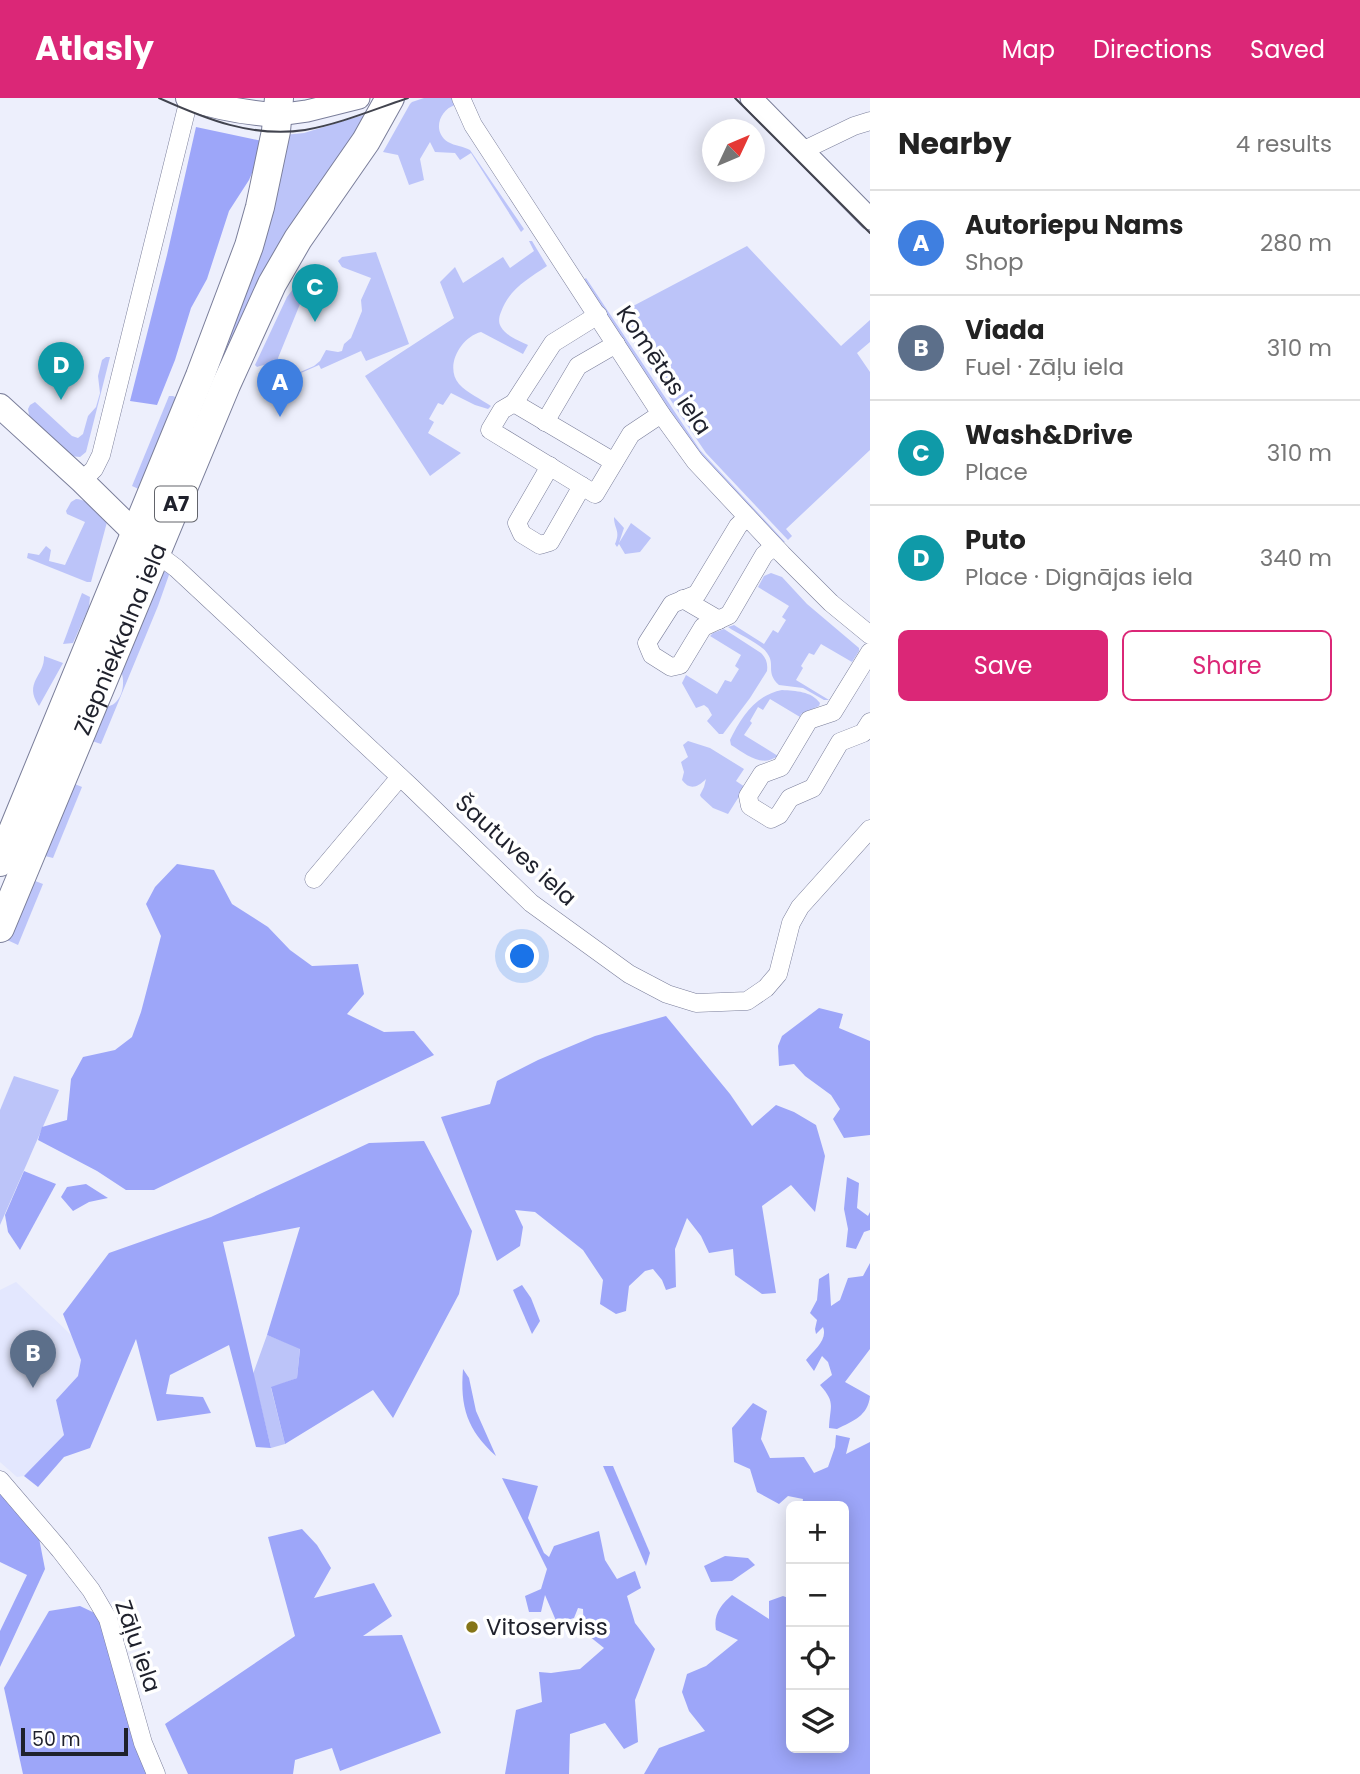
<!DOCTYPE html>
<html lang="en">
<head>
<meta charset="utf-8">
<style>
  :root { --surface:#fff; --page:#f6f6f6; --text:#222; --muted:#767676; --line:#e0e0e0; --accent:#db2777 }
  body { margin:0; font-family:Poppins,sans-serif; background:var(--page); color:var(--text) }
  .controls { position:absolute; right:21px; bottom:21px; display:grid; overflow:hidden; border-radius:10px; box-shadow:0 4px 18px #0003 }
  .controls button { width:63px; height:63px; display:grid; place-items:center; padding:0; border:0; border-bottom:2px solid var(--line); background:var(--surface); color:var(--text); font:35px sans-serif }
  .compass { position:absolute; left:702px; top:21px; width:63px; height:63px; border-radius:50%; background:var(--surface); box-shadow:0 4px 18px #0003; rotate:46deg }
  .scale { position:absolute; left:21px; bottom:18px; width:107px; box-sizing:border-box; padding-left:7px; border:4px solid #1f212c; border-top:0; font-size:19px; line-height:24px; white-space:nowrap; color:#1f212c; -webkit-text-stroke:5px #fff; paint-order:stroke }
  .you { position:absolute; left:523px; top:859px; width:24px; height:24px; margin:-18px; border:5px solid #fff; border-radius:50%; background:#1a73e8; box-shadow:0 0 0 10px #1a73e833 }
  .badge { display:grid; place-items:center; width:46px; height:46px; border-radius:50%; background:var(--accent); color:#fff; font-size:23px; font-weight:700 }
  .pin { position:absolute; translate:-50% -58px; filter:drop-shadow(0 2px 4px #0008) }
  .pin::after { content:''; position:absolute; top:37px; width:24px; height:21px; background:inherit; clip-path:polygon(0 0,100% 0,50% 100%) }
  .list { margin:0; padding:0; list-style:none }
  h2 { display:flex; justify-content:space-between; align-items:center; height:91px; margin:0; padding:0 28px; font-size:30px }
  h2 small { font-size:23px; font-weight:400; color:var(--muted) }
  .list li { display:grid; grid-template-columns:46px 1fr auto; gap:21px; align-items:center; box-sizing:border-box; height:105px; padding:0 28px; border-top:2px solid var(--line) }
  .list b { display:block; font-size:26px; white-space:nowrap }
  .list p { margin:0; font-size:23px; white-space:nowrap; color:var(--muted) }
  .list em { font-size:23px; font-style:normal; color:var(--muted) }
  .actions { display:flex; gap:14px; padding:21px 28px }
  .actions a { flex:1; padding:16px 0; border:2px solid var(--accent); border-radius:10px; text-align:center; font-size:24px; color:var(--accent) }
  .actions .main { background:var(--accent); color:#fff }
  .icon { flex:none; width:38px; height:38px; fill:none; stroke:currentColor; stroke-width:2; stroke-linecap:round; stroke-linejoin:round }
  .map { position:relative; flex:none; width:870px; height:1676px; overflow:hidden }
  header { display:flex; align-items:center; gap:42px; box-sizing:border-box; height:98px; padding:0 35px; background:var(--accent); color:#fff }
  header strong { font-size:33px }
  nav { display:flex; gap:38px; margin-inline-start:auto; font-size:24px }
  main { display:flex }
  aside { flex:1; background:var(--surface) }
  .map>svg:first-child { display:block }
</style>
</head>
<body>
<header>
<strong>Atlasly</strong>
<nav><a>Map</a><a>Directions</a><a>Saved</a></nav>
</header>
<main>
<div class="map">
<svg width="870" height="1676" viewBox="0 0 870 1676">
  <rect width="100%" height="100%" fill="#edeffc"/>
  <!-- built -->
  <polygon fill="#e3e7fe" points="16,1184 72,1238 81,1262 78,1278 56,1302 64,1337 24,1378 17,1379 0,1364 0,1192"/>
  <!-- green -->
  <g fill="#bcc4f9">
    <path d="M424,0H452L455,7C439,12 432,34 448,44C455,48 463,48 470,52L524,131L521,134L471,55L460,62L455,55L435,54L430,44L420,61L424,82L409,87L398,57L383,54L410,6L412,4Z"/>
    <polygon points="370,15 227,265 215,262 284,37 304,35"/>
    <path d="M529,143H532L547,168C528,181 509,191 501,214C499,219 498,224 501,229C506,238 520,243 528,247L523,256L481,234C461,239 444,268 459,286C467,295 481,301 491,308L488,311L475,307L451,295L443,307L438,305L429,321L434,324L428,335L461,355L430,378L365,278L454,220L440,184L455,169L463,185L503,159L510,170L534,153Z"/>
    <polygon points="747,148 841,248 870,222 870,244 857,255 870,274 870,352 786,431 792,438 788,442 706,355 679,315 616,217"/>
    <path d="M376,154L409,246L366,263L361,253L321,271L319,267L294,278L295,282H294C276,277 279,261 257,269L255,267L287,199L296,187L304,171H310L311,179L278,260L280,267L291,275H298L314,268L320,263L326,252L338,254L342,253L344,246L351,240L362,213L361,202L371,180L342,169L338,163L342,159Z"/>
    <polygon points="586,180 700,352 785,444 782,445 692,348 583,182"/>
    <polygon points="106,259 110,259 86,354 80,359 70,358 30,323 28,311 30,307 35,304 72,338 78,340 83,336 88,318 96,309 100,295 98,278 102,262"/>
    <polygon points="169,298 173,298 177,300 143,393 132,388"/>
    <path d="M76,401C89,401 98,415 107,424L91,484H87L27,460L28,455L39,457L46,448L51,452L49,463L65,467L85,424L67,416L66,413L71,404Z"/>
    <path d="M614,419L624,430L619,445L631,425L651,440L640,454L625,456L619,446L617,449L615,446C621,433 614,431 614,419Z"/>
    <path d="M160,474H170L158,508L101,646L92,643C97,633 100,620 106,611C110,606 110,609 115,605C125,596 125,579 119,568Z"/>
    <path d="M771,475L782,479L807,506L859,550V553L852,564L821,546L814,557L809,555L801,568L803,570L796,582L829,602H824L803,590L779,587C765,574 776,567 767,555C761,546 738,536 728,529L734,527L764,546L773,532L778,535L786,522L782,519L789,508L758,489L764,478Z"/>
    <polygon points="82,495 90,499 89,509 73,545 63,546"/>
    <path d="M724,531L761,555C766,560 768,565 767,573L750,600L723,636H719L707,623L712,617L708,610L704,607L696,610L682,585L686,577L717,596L725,582L731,584L739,571L735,568L741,557L710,538L713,535Z"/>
    <path d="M44,558L63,565L39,608C23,584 45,578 44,558Z"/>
    <path d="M782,592C796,593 811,593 820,605L819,608L801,616L800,619L770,601L763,612L758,609L750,623L752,625L744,637L778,658C761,670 746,656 731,647L730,642C741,620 755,597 782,592Z"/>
    <path d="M688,643L710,650L744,671L736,683L745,689L728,716L713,710L701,699L700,697L704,689L706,681C698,689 690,693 682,682L684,674L681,664L688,659L683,647Z"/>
    <polygon points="70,684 82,689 53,760 41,757"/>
    <polygon points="30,781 43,786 18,847 5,841"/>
    <polygon points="14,978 59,992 0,1127 0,1012"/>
    <polygon points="267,1237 300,1250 297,1280 271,1290 285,1346 271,1350 253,1276"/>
  </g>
  <!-- forest -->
  <g fill="#9da6f9">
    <polygon points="196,29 262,43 261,54 249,82 229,113 207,181 191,210 175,262 157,307 130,303 167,157"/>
    <polygon points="177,766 214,772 232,806 268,829 290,852 312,868 358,866 364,896 347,916 384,934 414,933 434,957 154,1092 126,1092 97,1073 38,1042 42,1029 67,1022 71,981 83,959 115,952 132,939 141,914 161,838 146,806 155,789"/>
    <polygon points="819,910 843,916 839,930 870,943 870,1037 844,1040 833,1021 840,1011 831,997 805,978 794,966 779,968 778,948 782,938"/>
    <polygon points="666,918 730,996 752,1028 776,1007 794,1014 816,1027 825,1058 815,1114 791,1087 762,1108 776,1195 762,1196 735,1177 733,1151 709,1155 701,1138 687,1120 675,1151 676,1189 666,1192 662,1182 653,1171 645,1173 629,1188 626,1213 616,1216 600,1206 603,1182 583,1152 535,1114 515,1112 523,1129 520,1148 497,1163 441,1019 490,1006 497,983 538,962 595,938"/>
    <polygon points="424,1043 472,1133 459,1196 393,1320 373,1292 285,1346 271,1289 297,1280 300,1251 267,1237 300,1129 223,1144 271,1350 256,1349 229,1247 170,1277 166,1296 203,1299 211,1315 157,1323 136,1241 90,1350 64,1359 38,1389 24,1378 64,1337 56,1302 78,1278 81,1262 63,1216 109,1155 211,1119 369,1045"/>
    <polygon points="24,1073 56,1086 20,1152 8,1134 5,1117"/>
    <polygon points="847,1079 859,1085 857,1110 868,1118 870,1114 870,1132 864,1134 856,1151 846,1149 848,1131 844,1111"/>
    <polygon points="86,1086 108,1100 89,1104 73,1113 61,1099 67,1089"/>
    <path d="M870,1165V1251L845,1284L870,1298C868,1318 853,1323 837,1331L829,1330C830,1307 836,1305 820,1287L832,1277L828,1264L822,1258L814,1273L806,1262C814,1252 828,1242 823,1229L816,1236L815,1231L817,1222L810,1215L817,1202L819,1181L829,1175L831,1208L840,1202L848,1180L863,1178Z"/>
    <polygon points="522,1187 531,1200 540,1223 532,1236 513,1192"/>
    <path d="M463,1271L469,1280L476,1313L496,1358C467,1332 460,1309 463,1271Z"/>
    <path d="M753,1305L767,1313L761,1341L770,1360L804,1359L814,1375L828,1369L835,1349L836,1337L850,1340L846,1356L870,1344V1676H644L659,1650L705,1633L689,1613L682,1594L687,1576L706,1568L738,1542L716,1532C713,1516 721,1507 732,1497L769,1521V1503L783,1498L791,1501V1650H844V1408H802L803,1401L788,1398L779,1406L757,1394L750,1371L734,1364L732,1330Z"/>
    <polygon points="603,1368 613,1368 650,1455 646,1468"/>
    <polygon points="502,1380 538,1388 528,1420 544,1455 549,1459 554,1448 599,1433 605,1462 617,1481 635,1473 641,1490 627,1498 635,1525 655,1551 635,1602 638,1644 624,1651 605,1625 570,1636 569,1676 505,1676 516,1612 542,1604 539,1574 551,1575 580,1571 604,1550 584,1534 583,1511 578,1510 574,1520 557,1525 545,1497 541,1514 529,1514 525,1498 541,1491 547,1471"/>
    <polygon points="0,1389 38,1435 45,1471 0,1569 0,1533 27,1477 0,1464"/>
    <polygon points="302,1431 317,1447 331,1470 314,1500 374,1485 392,1518 363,1538 402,1537 441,1635 340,1673 332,1650 295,1662 293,1676 188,1676 165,1626 295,1538 268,1439"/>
    <polygon points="725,1458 748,1460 755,1467 732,1483 711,1484 704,1468"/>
    <polygon points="80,1508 103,1519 150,1676 23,1676 4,1590 49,1513"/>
  </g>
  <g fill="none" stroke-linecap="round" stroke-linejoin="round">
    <!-- minor casing -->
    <g stroke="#7a7e9a" stroke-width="19">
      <g id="minor">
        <polyline points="461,0 473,27 661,316 695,363 782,456 831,505 870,537"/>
        <polyline points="802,53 854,28 870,23"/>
        <polyline points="598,217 553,245 514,305 502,312 490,332 595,396 631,336 661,316"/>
        <polyline points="514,305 614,364"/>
        <polyline points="545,324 578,268 616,246"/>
        <polyline points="550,368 517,425 522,436 540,447 550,444 582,388"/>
        <polyline points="82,383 94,371 101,357 189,1"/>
        <polyline points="747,419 738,428 697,496 672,506 647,545 652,557 671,569 680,567 703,529 729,517 764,457 774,448"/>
        <polyline points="156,455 176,470 411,689 531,805 629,876 667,896 696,905 747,903 766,890 778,876 791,825 800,809 870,731"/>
        <polyline points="683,501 719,522"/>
        <polyline points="870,554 833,614 809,622 781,669 762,676 748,698 750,708 771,721 779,717 790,700 813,690 840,644 863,635 870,624"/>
        <polyline points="314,781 400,679"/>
        <polyline points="0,1382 60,1452 91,1492 108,1521 143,1645 156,1676"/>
      </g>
    </g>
    <!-- tertiary casing -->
    <g stroke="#7a7e9a" stroke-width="23">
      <g id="tertiary">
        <polyline points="751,0 870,121"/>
        <polyline points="278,17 307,13 359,0"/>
      </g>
    </g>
    <!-- secondary casing -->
    <g stroke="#7a7e9a" stroke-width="26">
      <g id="secondary">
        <path d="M188,0C218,10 247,15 278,17"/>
        <polyline points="0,308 82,383 135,435"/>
      </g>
    </g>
    <!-- trunk casing -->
    <g stroke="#7a7e9a" stroke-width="30">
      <g id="trunk">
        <polyline points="0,764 200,278 249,148 260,109 276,33 279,0"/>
        <path id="s1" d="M0,830L226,287L272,186L298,141L366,43L390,0"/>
      </g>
    </g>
    <!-- minor -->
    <use href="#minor" stroke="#fff" stroke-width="18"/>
    <!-- tertiary -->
    <use href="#tertiary" stroke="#fff" stroke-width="21"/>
    <!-- secondary -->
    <use href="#secondary" stroke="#fff" stroke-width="24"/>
    <!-- trunk -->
    <use href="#trunk" stroke="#fff" stroke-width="28"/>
    <!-- tram -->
    <g stroke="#42444f" stroke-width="2">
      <path d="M159,0C206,21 252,40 305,32C340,26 375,11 408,0"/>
      <polyline points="735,0 870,135"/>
    </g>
  </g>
  <!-- markers -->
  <circle fill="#857518" stroke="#fff" stroke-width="2.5" cx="472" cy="1529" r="7"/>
  <g text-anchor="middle" stroke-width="7" stroke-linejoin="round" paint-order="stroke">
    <!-- shield labels -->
    <rect fill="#fff" stroke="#62646b" stroke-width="2" x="155" y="388.5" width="42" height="35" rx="5"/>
    <g font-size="21" font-weight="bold" fill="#1f212c">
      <text x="176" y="413">A7</text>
    </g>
    <!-- street labels -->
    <g font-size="23" fill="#1f212c" stroke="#fff">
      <text transform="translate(664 272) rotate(56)" y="8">Komētas iela</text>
      <text dy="8" stroke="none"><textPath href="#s1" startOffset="313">Ziepniekkalna iela</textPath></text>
      <text transform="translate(516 752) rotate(42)" y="8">Šautuves iela</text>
      <text transform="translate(138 1548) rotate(71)" y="8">Zāļu iela</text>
    </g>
    <!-- poi labels -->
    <g font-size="23" fill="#1f212c" stroke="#fff" text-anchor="start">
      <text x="486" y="1537">Vitoserviss</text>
    </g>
  </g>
</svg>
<div class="controls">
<button>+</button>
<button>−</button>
<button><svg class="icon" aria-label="locate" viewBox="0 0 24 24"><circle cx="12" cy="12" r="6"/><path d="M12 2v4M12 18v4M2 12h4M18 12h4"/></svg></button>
<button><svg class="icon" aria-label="layers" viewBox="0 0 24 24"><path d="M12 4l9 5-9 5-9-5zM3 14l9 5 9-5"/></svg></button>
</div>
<svg class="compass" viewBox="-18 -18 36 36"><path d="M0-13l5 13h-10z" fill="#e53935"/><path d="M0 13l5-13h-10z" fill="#767676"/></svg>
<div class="scale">50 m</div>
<div class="you"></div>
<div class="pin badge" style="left:280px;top:319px;background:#3f7fe0">A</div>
<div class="pin badge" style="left:33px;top:1290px;background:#5c6f8a">B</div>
<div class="pin badge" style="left:315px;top:224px;background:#0f9aa8">C</div>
<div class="pin badge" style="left:61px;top:302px;background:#0f9aa8">D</div>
</div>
<aside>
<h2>Nearby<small>4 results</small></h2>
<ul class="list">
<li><span class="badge" style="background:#3f7fe0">A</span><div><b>Autoriepu Nams</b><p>Shop</p></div><em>280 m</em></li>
<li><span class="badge" style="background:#5c6f8a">B</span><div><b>Viada</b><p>Fuel · Zāļu iela</p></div><em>310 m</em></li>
<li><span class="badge" style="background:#0f9aa8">C</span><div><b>Wash&amp;Drive</b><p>Place</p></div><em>310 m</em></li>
<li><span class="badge" style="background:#0f9aa8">D</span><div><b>Puto</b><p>Place · Dignājas iela</p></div><em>340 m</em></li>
</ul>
<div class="actions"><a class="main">Save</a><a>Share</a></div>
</aside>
</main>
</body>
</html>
